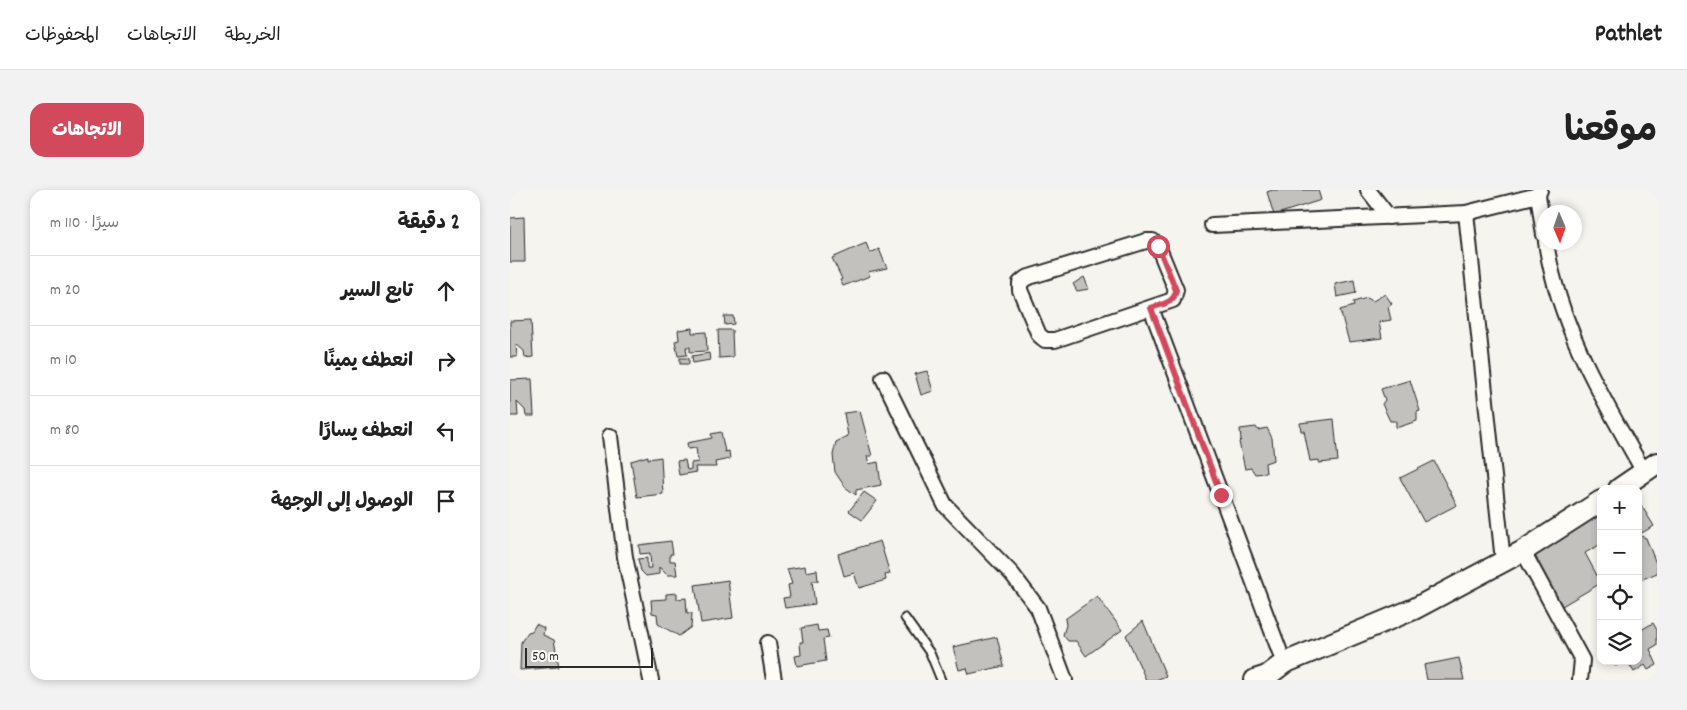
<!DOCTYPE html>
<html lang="ar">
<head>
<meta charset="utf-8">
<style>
  :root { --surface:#fff; --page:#f2f2f2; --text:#222; --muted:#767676; --line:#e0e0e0; --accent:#d1495b }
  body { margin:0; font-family:Dekko,"Playpen Sans Arabic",sans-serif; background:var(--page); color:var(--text); direction:rtl }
  .controls { position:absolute; right:15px; bottom:15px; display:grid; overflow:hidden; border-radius:10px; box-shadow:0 2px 8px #0003 }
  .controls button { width:45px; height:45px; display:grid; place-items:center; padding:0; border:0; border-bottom:1px solid var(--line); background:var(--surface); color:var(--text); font:25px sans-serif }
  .compass { position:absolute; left:1027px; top:15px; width:45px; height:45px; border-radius:50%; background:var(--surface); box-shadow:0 2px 8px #0003; rotate:178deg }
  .scale { position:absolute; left:15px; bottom:12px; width:128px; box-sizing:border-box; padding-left:5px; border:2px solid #2b2b2b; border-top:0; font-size:14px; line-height:18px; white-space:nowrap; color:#2b2b2b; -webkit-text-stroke:4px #fdfcf7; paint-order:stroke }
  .stop { position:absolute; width:15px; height:15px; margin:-11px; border:4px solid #d1495b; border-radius:50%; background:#fff }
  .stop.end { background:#d1495b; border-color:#fff; box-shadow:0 1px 5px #0008 }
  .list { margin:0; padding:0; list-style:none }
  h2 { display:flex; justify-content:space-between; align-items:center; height:65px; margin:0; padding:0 20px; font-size:21px }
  h2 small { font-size:16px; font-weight:400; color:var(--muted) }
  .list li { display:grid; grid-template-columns:32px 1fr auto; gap:15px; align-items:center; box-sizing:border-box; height:70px; padding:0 20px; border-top:1px solid var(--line) }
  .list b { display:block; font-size:19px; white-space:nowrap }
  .list em { font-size:16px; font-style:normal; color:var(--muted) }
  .icon { flex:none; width:28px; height:28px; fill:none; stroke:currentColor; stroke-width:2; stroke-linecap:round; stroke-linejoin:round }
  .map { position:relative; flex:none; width:1147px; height:490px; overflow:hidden; direction:ltr; border-radius:15px }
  header { display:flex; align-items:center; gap:30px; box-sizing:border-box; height:70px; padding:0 25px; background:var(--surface); border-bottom:1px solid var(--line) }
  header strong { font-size:24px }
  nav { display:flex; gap:28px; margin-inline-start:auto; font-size:18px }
  .intro { display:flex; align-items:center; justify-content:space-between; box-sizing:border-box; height:120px; padding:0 30px }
  h1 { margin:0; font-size:35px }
  .button { padding:12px 22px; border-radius:15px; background:var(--accent); color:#fff; font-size:18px; font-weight:700 }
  main { display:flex; gap:30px; padding:0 30px }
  aside { flex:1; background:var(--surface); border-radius:15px; box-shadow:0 2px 8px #0003 }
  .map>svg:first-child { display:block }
</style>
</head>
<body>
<header>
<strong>Pathlet</strong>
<nav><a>الخريطة</a><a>الاتجاهات</a><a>المحفوظات</a></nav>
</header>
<div class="intro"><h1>موقعنا</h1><a class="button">الاتجاهات</a></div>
<main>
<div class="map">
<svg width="1147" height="490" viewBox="0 0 1147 490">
  <rect width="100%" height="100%" fill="#f5f4ef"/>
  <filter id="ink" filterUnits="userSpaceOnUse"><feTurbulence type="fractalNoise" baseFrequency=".02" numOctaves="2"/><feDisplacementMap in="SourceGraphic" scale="10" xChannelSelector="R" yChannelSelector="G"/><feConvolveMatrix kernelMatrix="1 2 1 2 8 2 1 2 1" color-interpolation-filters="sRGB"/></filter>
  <g filter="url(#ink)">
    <!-- building -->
    <g fill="#c2c1be" stroke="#2b2b2b">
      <polygon points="762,0 808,0 811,10 764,25 757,2"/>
      <polygon points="14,27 15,72 0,72 0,28"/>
      <polygon points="356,53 360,63 369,59 377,78 358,82 360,86 333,96 330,90 332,89 322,68"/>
      <polygon points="574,87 579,99 567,101 563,94"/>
      <polygon points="844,90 846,103 827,107 825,94"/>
      <polygon points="875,104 882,114 878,117 881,130 869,132 872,148 839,152 830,120 844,116 843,112 857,108 863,111"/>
      <polygon points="214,126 223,126 224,134 215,135"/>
      <polygon points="21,130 23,167 15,168 14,161 6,154 7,167 0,167 0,131"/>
      <polygon points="182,138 182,143 196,142 197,161 180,162 180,157 176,157 177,165 168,166 165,151 169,150 168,140"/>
      <polygon points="208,140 222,140 223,167 209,168"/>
      <polygon points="199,163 200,170 183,173 182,166"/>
      <rect x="170" y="168" width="9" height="6"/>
      <polygon points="417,181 423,201 411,205 405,184"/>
      <polygon points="22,189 24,226 16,226 15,220 7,212 8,226 0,226 0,190"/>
      <polygon points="900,190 910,221 907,222 907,231 886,238 886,231 880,231 872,214 875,210 871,199"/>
      <polygon points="350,221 362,266 357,266 359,274 368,272 371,295 346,300 346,305 335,297 325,282 323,265 326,252 338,246 334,223"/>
      <polygon points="824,229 828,271 809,273 809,270 800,271 794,241 791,241 790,233"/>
      <polygon points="746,237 748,240 757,238 762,248 764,270 755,273 756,283 745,284 741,278 735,279 729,252 731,250 730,239"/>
      <polygon points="211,242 215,262 219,261 220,269 205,272 206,277 185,277 186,282 169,285 167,271 175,270 177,280 181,279 181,273 188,272 186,258 178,259 177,253 202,248 201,244"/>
      <polygon points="138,266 138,269 151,267 153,304 127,307 121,271"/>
      <polygon points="924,271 947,315 914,332 890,288"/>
      <polygon points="354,302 367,311 352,330 339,321"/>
      <polygon points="1128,310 1144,336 1128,345"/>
      <polygon points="1091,318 1091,354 1075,363 1091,393 1052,416 1019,360"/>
      <polygon points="1128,345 1136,348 1147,376 1147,383 1128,391"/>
      <polygon points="161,351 163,364 160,364 160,371 165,371 167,385 157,385 149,377 149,384 136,386 131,381 128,369 137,368 137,378 141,378 140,363 130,364 129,355"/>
      <polygon points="370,351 380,384 375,385 376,390 349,398 344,383 334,386 328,364"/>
      <polygon points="295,376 296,382 307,380 308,391 302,391 305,414 275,418 273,408 280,407 278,395 282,394 277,379"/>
      <polygon points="218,390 223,428 191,433 185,395"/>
      <polygon points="167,403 167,409 176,408 177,423 182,423 181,437 169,446 148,434 147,424 142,423 141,410 156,409 156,404"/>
      <polygon points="587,406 612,440 576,466 566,451 558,451 553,445 556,435 555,429"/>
      <polygon points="633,431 656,486 646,490 636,490 616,445"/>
      <polygon points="1143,433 1147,440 1147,455 1140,459 1147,475 1138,480 1135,475 1124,482 1117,471 1128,471 1128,437 1131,440"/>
      <polygon points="26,434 34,438 33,445 44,450 49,477 10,480 11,452 18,442 22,441"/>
      <polygon points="307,435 308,441 317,440 319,448 313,449 316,471 287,476 285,466 291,465 290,452 293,452 291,438"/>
      <polygon points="487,447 494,476 459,484 457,478 449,480 443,457"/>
      <polygon points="949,468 954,490 917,490 914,475"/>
      <polygon points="1097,471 1113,471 1106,476"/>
    </g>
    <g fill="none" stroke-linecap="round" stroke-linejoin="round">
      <!-- lane casing -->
      <g stroke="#2b2b2b" stroke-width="11">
        <polyline id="lane" points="395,428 420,463 431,490"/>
      </g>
      <!-- street casing -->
      <g stroke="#2b2b2b" stroke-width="18">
        <g id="street">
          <polyline points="858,0 879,27"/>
          <polyline points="1030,0 1028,5 1034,45"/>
          <polyline points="956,23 993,371"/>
          <polyline points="702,35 956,23 1028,5"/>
          <polygon points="636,51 643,51 648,56 666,100 663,110 545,150 535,150 529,145 510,100 510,93 516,88"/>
          <path d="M1036,52C1048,135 1094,211 1134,282"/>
          <polyline points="641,118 774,473"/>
          <polyline points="373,188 435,315 502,384 528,418 555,490"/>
          <polyline points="100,246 115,367 141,490"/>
          <polyline points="1013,361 1072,470 1070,490"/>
          <polyline points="258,453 264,490"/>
        </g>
      </g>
      <!-- secondary casing -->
      <g stroke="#2b2b2b" stroke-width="24">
        <g id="secondary">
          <polyline points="1109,299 1147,273"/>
          <polyline points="745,490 757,486 774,473 904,419 1013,361 1091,311"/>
        </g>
      </g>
      <!-- lane -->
      <use href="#lane" stroke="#fdfcf7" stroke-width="7"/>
      <!-- street -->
      <use href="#street" stroke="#fdfcf7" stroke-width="14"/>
      <!-- secondary -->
      <use href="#secondary" stroke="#fdfcf7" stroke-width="20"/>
    </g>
  </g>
  <g fill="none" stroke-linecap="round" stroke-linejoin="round" filter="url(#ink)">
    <!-- route -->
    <path stroke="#d1495b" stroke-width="6" d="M648,56L666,100C665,113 652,114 641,118L711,305"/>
  </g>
</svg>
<div class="controls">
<button>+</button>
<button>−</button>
<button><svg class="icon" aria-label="locate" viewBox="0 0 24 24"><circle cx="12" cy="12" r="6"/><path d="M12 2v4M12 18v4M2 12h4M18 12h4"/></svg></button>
<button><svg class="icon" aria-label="layers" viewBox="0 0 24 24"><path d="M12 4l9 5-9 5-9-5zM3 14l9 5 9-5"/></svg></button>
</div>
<svg class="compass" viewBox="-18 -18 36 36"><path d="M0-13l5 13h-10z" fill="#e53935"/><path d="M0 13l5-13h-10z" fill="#767676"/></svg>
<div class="scale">50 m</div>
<div class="stop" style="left:648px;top:56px"></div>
<div class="stop end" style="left:711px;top:305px"></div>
</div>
<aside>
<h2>2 دقيقة<small>سيرًا · 110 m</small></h2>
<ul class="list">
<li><svg class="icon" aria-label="ahead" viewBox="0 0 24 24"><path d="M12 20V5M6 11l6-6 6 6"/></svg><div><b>تابع السير</b></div><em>20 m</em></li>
<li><svg class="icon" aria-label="right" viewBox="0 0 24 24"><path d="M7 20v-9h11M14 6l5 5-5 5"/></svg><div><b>انعطف يمينًا</b></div><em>10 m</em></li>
<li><svg class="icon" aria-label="left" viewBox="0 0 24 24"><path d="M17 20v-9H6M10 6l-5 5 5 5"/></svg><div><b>انعطف يسارًا</b></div><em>80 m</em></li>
<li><svg class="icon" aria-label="arrive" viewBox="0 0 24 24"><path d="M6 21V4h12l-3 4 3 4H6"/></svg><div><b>الوصول إلى الوجهة</b></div></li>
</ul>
</aside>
</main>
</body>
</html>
